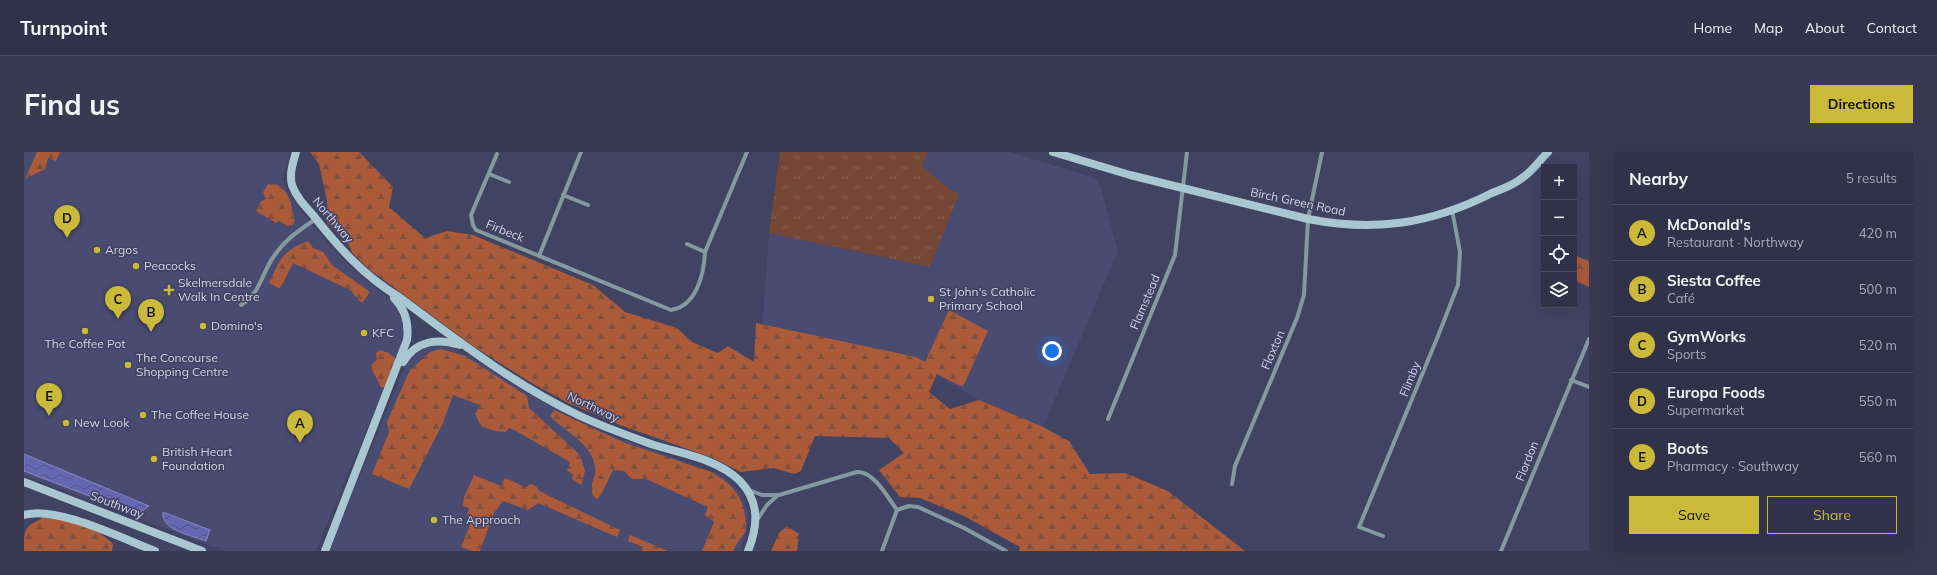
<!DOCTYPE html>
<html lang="en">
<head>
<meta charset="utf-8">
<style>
  :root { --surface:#31324a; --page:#393a51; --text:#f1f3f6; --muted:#a8aab5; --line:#4c4d62; --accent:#cbba39 }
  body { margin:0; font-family:Mulish,sans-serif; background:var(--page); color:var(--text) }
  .controls { position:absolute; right:12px; top:12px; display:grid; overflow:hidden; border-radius:0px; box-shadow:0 4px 16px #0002 }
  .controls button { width:36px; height:36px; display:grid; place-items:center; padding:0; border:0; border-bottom:1px solid var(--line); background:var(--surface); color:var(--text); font:20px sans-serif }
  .you { position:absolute; left:1028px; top:199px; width:14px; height:14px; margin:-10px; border:3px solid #fff; border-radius:50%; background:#1a73e8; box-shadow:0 0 0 6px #1a73e833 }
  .badge { display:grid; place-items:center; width:26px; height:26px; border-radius:50%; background:var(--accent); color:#111; font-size:13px; font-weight:700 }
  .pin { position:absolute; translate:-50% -33px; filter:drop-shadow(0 1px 2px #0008) }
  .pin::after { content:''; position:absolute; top:21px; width:14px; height:12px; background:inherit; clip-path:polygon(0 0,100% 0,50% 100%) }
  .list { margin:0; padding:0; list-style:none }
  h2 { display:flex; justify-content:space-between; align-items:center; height:52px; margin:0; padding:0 16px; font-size:17px }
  h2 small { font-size:13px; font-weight:400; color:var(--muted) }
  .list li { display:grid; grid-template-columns:26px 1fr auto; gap:12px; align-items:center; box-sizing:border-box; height:56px; padding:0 16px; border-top:1px solid var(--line) }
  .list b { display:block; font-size:15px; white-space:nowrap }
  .list p { margin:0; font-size:13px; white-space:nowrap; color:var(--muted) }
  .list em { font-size:13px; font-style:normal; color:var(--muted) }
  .actions { display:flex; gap:8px; padding:12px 16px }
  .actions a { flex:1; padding:9px 0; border:1px solid var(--accent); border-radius:0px; text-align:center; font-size:14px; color:var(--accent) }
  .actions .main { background:var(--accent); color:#111 }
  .icon { flex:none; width:22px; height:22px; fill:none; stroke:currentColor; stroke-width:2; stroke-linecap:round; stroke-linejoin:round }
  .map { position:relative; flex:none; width:1565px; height:399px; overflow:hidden; border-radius:0px }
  header { display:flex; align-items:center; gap:24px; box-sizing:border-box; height:56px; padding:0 20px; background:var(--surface); border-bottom:1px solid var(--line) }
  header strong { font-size:19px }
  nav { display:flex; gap:22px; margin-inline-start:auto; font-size:14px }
  .intro { display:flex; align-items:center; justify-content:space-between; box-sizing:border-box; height:96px; padding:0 24px }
  h1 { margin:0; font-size:28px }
  .button { padding:10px 18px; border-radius:0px; background:var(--accent); color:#111; font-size:14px; font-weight:700 }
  main { display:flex; gap:24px; padding:0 24px }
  aside { flex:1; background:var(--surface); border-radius:0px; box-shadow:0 4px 16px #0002 }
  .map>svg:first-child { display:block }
</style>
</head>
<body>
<header>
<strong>Turnpoint</strong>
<nav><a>Home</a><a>Map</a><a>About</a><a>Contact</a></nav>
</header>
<div class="intro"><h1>Find us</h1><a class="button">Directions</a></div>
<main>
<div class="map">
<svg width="1565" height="399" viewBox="0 0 1565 399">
  <defs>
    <pattern id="forest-firs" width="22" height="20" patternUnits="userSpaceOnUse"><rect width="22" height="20" fill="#ab5a3a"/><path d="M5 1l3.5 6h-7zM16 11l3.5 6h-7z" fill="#804f3e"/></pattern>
    <pattern id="park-tufts" width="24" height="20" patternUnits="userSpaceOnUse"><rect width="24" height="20" fill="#764735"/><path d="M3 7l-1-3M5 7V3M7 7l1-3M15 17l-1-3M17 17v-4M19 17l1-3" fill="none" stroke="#886152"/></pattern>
    <pattern id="water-waves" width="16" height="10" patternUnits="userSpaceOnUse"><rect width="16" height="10" fill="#6667b3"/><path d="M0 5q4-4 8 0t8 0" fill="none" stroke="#545582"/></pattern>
  </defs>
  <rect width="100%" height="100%" fill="#414363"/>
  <!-- built -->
  <g fill="#494b71">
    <polygon points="0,0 265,0 259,26 265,44 301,88 326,115 369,150 377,161 380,174 376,197 292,399 201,399 0,323"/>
    <polygon points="904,0 986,0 1070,26 1076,33 1094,99 1019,275 955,248 902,217 738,178 745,81 906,115 927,38 898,14"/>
    <polygon points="414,193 427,195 446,204 502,240 568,276 698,323 716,340 724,358 723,378 716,399 305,399 381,214 394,200 401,196"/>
  </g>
  <!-- forest -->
  <g fill="url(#forest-firs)">
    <polygon points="13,0 36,0 32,9 24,6 21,17 1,27"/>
    <polygon points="286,0 335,0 369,35 365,55 401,86 423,79 449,83 569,133 601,160 653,176 668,190 694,201 704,194 730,210 732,171 892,205 901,210 925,158 964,179 939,235 913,222 905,240 926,257 955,248 1019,275 1045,289 1066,322 1101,321 1144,339 1221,399 995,399 996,395 940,364 896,346 876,345 855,318 880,301 865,286 791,284 777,319 770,322 749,316 717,320 689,306 596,273 542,250 506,230 452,196 346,118 329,102 324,92 302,69 303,49 295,12"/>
    <path d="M244,32C247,33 251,32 253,33C262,36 269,52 268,60C271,65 272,67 269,73L263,74L256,69L252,71L232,59L236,50L242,47L239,40Z"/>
    <path d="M284,89L289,96L299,100L308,113L346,140L338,151L329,142L328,139L269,111L256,137L245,131C257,106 257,100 284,89Z"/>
    <polygon points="1550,103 1565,109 1565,135 1550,128"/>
    <polygon points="417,197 441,204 503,244 505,256 556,303 561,319 557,333 548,327 549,323 543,318 546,310 492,279 485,276 482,280 471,279 457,274 451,262 456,253 429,243 419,271 385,337 348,322 365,280 363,270 386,218 406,200"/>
    <polygon points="355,198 365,201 372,207 362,236 357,235 347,216 348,212 353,208 352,201"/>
    <path d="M530,258L599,290L687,320C706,330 719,343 721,365C722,370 723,376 721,380C718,386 712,391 709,399H678L690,370L681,363L684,355L622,327H608L600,319L589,318L577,343L573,347L569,344C565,329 572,328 571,317C571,296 545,281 530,268L526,264Z"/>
    <polygon points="450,323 477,334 481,326 501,335 507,332 512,334 515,339 596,378 593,385 514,351 504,358 479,349 470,361 456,399 448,399 437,395 447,370 443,364 445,356 439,354 440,345"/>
    <path d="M22,364C48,368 70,373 89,392L88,399H0C0,374 0,376 22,364Z"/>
    <polygon points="763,374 775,382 773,399 747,399 755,381"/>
    <polygon points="606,383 644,399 618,399 619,395 604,389"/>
  </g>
  <!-- park -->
  <polygon fill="url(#park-tufts)" points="756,0 904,0 898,14 927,38 935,42 906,115 745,81"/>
  <!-- water -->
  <g fill="url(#water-waves)" stroke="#8687c2">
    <polygon points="0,302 125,354 117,360 107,360 0,319"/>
    <path d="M139,360L186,378L182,389C168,383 137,379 139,360Z"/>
  </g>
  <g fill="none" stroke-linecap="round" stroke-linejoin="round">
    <!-- street -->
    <g stroke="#8599a0" stroke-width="4">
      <path d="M473,2L447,63L449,73L452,78L647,158C673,154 680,121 681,100"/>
      <polyline points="465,22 485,30"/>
      <polyline points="539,43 564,53"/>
      <polyline points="663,92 681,100 723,0"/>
      <polyline points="515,104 557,0"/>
      <path d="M217,153C238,139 236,124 250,104C261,88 275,78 292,67"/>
      <polyline points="1547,228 1565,235"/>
      <polyline points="1084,267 1151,103 1163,0"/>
      <polyline points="1208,332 1211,314 1273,166 1280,143 1284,67 1298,0"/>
      <path d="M725,338L738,343H755L833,320C850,319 864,346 873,358L885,354L894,355L940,376L982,399"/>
      <polyline points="733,368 743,353 754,343"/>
      <polyline points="1359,384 1335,375 1414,184 1434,133 1436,100 1428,58"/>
      <polyline points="858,399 873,358"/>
      <polyline points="1477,399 1565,187"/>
    </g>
    <!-- secondary -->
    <g stroke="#a8c7d1" stroke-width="8">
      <path d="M272,0C269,11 265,22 268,33C272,45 281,54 289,63C314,95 340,124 375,145C433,188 489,232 554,263C579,275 605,284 630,293C659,302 694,307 716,329C736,350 734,374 724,399"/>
      <path d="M1029,0L1106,23L1284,67C1351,80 1407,72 1468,41C1478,37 1490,33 1498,26C1508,20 1516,8 1524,0"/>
      <path d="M379,210C393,188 413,186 436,193"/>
      <polyline points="0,330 178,399"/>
      <path d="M0,363C32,353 99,387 131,399"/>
      <path d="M301,399L383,188C385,172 382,158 370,146"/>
    </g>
  </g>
  <!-- markers -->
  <g fill="#cbba39" stroke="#414363" stroke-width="1.5">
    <circle cx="73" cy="98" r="4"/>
    <circle cx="112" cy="114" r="4"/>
    <path d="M143 132h4v4h4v4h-4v4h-4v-4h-4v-4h4z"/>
    <circle cx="907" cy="147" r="4"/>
    <circle cx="179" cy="174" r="4"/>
    <circle cx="61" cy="179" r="4"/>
    <circle cx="340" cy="181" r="4"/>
    <circle cx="104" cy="213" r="4"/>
    <circle cx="119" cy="263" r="4"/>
    <circle cx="42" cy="271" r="4"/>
    <circle cx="130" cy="307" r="4"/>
    <circle cx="410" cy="368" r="4"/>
  </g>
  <g text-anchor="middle" stroke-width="3" stroke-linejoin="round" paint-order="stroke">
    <!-- street labels -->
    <g font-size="12" fill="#d1d3e6" stroke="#414363">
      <text transform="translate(1274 50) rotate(12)" y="4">Birch Green Road</text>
      <text transform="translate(309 68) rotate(50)" y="4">Northway</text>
      <text transform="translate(481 79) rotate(22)" y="4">Firbeck</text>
      <text transform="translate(1121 150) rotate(-67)" y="4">Flamstead</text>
      <text transform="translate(1249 198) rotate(-67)" y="4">Flaxton</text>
      <text transform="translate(1386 227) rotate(-68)" y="4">Flimby</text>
      <text transform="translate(569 255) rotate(25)" y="4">Northway</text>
      <text transform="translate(1503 309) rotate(-68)" y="4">Flordon</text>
      <text transform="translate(93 353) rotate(21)" y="4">Southway</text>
    </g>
    <!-- poi labels -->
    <g font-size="12" fill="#d1d3e6" stroke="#414363" text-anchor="start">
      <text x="81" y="102">Argos</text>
      <text x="120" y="118">Peacocks</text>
      <text x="154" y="135">Skelmersdale<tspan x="154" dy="14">Walk In Centre</tspan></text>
      <text x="915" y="144">St John's Catholic<tspan x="915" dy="14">Primary School</tspan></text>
      <text x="187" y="178">Domino's</text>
      <text x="348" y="185">KFC</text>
      <text x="61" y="196" text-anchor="middle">The Coffee Pot</text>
      <text x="112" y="210">The Concourse<tspan x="112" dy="14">Shopping Centre</tspan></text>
      <text x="127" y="267">The Coffee House</text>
      <text x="50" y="275">New Look</text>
      <text x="138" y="304">British Heart<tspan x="138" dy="14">Foundation</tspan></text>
      <text x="418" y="372">The Approach</text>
    </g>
  </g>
</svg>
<div class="controls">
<button>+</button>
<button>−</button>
<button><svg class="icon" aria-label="locate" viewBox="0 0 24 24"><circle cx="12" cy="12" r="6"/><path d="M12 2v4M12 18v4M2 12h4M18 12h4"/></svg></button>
<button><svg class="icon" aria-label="layers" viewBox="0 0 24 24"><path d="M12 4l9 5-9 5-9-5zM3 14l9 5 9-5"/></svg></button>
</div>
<div class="you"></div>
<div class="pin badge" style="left:276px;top:291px">A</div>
<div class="pin badge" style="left:127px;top:180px">B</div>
<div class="pin badge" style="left:94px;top:167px">C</div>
<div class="pin badge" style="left:43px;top:86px">D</div>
<div class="pin badge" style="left:25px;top:264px">E</div>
</div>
<aside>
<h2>Nearby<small>5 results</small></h2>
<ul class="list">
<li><span class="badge">A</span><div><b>McDonald's</b><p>Restaurant · Northway</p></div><em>420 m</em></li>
<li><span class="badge">B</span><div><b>Siesta Coffee</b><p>Café</p></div><em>500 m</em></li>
<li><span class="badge">C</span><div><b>GymWorks</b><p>Sports</p></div><em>520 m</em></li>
<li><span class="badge">D</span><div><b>Europa Foods</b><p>Supermarket</p></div><em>550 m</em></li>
<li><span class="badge">E</span><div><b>Boots</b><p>Pharmacy · Southway</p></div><em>560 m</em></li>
</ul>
<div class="actions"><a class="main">Save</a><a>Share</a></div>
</aside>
</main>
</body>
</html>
